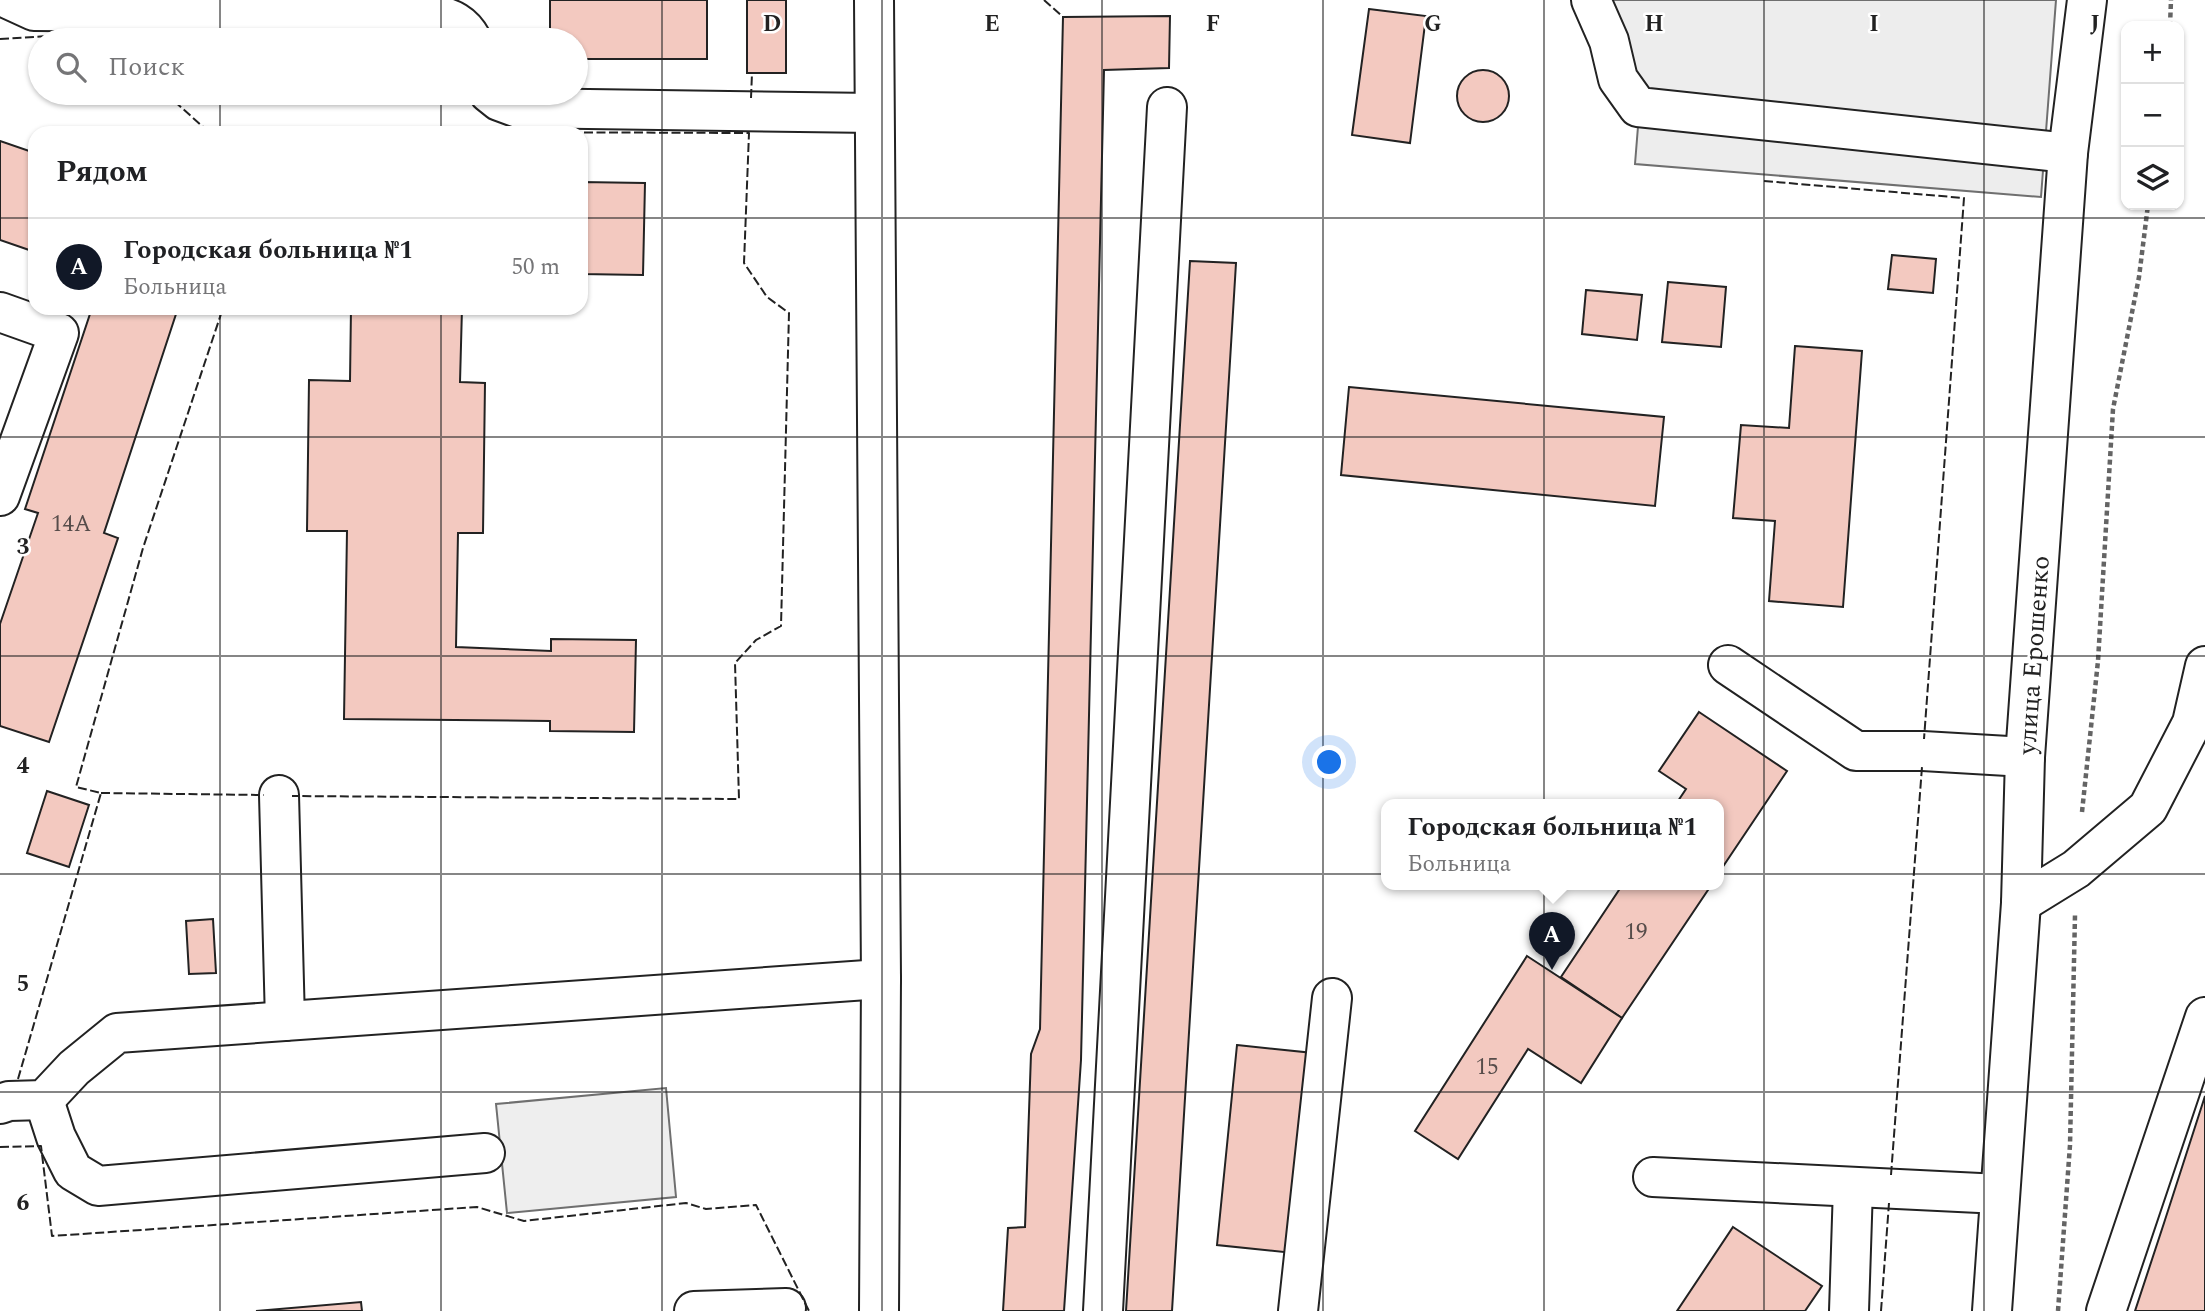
<!DOCTYPE html>
<html lang="ru">
<head>
<meta charset="utf-8">
<style>
  :root { --surface:#fff; --page:#f2f2f2; --text:#202124; --muted:#757577; --line:#e0e0e0; --accent:#111827 }
  body { margin:0; font-family:Spectral,serif; background:var(--page); color:var(--text) }
  .controls { position:absolute; right:21px; top:21px; display:grid; overflow:hidden; border-radius:14px; box-shadow:0 2px 5px #0004 }
  .controls button { width:63px; height:63px; display:grid; place-items:center; padding:0; border:0; border-bottom:2px solid var(--line); background:var(--surface); color:var(--text); font:35px sans-serif }
  .you { position:absolute; left:1330px; top:763px; width:24px; height:24px; margin:-18px; border:5px solid #fff; border-radius:50%; background:#1a73e8; box-shadow:0 0 0 10px #1a73e833 }
  .badge { display:grid; place-items:center; width:46px; height:46px; border-radius:50%; background:var(--accent); color:#fff; font-size:23px; font-weight:700 }
  .pin { position:absolute; translate:-50% -58px; filter:drop-shadow(0 2px 4px #0008) }
  .pin::after { content:''; position:absolute; top:37px; width:24px; height:21px; background:inherit; clip-path:polygon(0 0,100% 0,50% 100%) }
  .popup { position:absolute; left:1381px; top:799px; width:343px; height:91px; box-sizing:border-box; display:grid; place-content:center; border-radius:14px; background:var(--surface); filter:drop-shadow(0 2px 5px #0005); font-size:23px; white-space:nowrap; color:var(--muted) }
  .popup b { font-size:26px; color:var(--text) }
  .popup::after { content:''; position:absolute; left:50%; top:100%; margin-left:-14px; border:14px solid transparent; border-top-color:var(--surface) }
  .list { margin:0; padding:0; list-style:none }
  h2 { display:flex; justify-content:space-between; align-items:center; height:91px; margin:0; padding:0 28px; font-size:30px }
  h2 small { font-size:23px; font-weight:400; color:var(--muted) }
  .list li { display:grid; grid-template-columns:46px 1fr auto; gap:21px; align-items:center; box-sizing:border-box; height:98px; padding:0 28px; border-top:2px solid var(--line) }
  .list b { display:block; font-size:26px; white-space:nowrap }
  .list p { margin:0; font-size:23px; white-space:nowrap; color:var(--muted) }
  .list em { font-size:23px; font-style:normal; color:var(--muted) }
  .icon { flex:none; width:38px; height:38px; fill:none; stroke:currentColor; stroke-width:2; stroke-linecap:round; stroke-linejoin:round }
  .map { position:relative; flex:none; width:2205px; height:1311px; overflow:hidden }
  .search { position:absolute; background:var(--surface); box-shadow:0 2px 5px #0004; left:28px; top:28px; width:560px; height:77px; display:flex; align-items:center; gap:18px; box-sizing:border-box; padding:0 24px; border-radius:38px; color:var(--muted); font-size:26px }
  .panel { position:absolute; background:var(--surface); box-shadow:0 2px 5px #0004; left:28px; top:126px; width:560px; height:189px; border-radius:21px }
  .map>svg:first-child { display:block }
</style>
</head>
<body>
<div class="map">
<svg width="2205" height="1311" viewBox="0 0 2205 1311">
  <rect width="100%" height="100%" fill="#fff"/>
  <!-- green -->
  <polygon fill="#eee" stroke="#6f6f6f" stroke-width="2" points="666,1088 676,1197 507,1213 496,1104"/>
  <!-- parking -->
  <polygon fill="#ededed" stroke="#6f6f6f" stroke-width="2" points="1590,0 2056,0 2041,197 1635,164 1639,114"/>
  <!-- building -->
  <g fill="#f3c9c0" stroke="#222" stroke-width="2">
    <polygon points="550,0 707,0 707,59 576,59 576,40 550,40"/>
    <rect x="747" y="0" width="39" height="73"/>
    <polygon points="1369,9 1426,16 1410,143 1352,135"/>
    <polygon points="1170,16 1169,68 1104,70 1081,1060 1064,1311 1003,1311 1008,1228 1025,1227 1031,1054 1040,1029 1063,17"/>
    <circle cx="1483" cy="96" r="26"/>
    <polygon points="0,141 35,153 35,252 0,240"/>
    <polygon points="581,182 645,183 643,275 581,274"/>
    <polygon points="1892,255 1936,259 1933,293 1888,289"/>
    <polygon points="1190,261 1236,263 1172,1311 1126,1311"/>
    <polygon points="1668,282 1726,287 1721,347 1662,342"/>
    <polygon points="1586,290 1642,295 1637,340 1582,334"/>
    <polygon points="92,308 178,308 104,533 118,538 49,742 0,726 0,624 38,513 25,509"/>
    <polygon points="351,308 462,308 460,382 485,383 483,533 458,533 456,647 551,651 551,639 636,640 634,732 550,731 550,721 344,719 347,531 307,531 309,380 350,381"/>
    <polygon points="1795,346 1862,351 1843,607 1769,601 1775,521 1733,518 1741,425 1789,428"/>
    <polygon points="1349,387 1664,417 1655,506 1341,475"/>
    <polygon points="1699,712 1787,771 1718,874 1718,804 1676,804 1686,789 1659,771"/>
    <polygon points="47,791 89,805 69,867 27,853"/>
    <polygon points="1623,884 1712,884 1622,1018 1561,977"/>
    <polygon points="213,919 216,973 189,974 186,921"/>
    <polygon points="1527,956 1622,1018 1581,1083 1528,1049 1458,1159 1415,1131"/>
    <polygon points="1237,1045 1313,1053 1293,1253 1217,1245"/>
    <polygon points="2205,1096 2205,1311 2135,1311 2164,1223"/>
    <polygon points="1733,1227 1822,1286 1805,1311 1677,1311"/>
    <polygon points="361,1302 362,1311 256,1311"/>
  </g>
  <g fill="none" stroke-linecap="round" stroke-linejoin="round">
    <!-- minor casing -->
    <g stroke="#222" stroke-width="42">
      <g id="minor">
        <path d="M10,0L34,11L433,14C451,18 463,23 472,40"/>
        <polyline points="874,0 881,979 879,1311"/>
        <polyline points="1591,0 1609,41 1618,79 1638,107 2068,153"/>
        <polyline points="489,93 499,101 518,108 874,113"/>
        <polyline points="0,312 59,333 0,496"/>
        <polyline points="1728,665 1856,751 1923,751 2025,757"/>
        <polyline points="279,795 285,1021"/>
        <polyline points="2021,903 2076,869 2148,808 2192,723 2205,666"/>
        <polyline points="44,1100 56,1137 73,1171 98,1186 485,1153"/>
        <polyline points="0,1104 9,1101 44,1100 74,1068 117,1033 881,979"/>
        <polyline points="1653,1177 2000,1194"/>
        <polyline points="694,1311 786,1308"/>
        <polyline points="1103,1311 1167,107"/>
        <polyline points="1298,1311 1332,998"/>
        <polyline points="1849,1311 1853,1187"/>
        <polyline points="2106,1311 2205,1017"/>
      </g>
    </g>
    <!-- major casing -->
    <g stroke="#222" stroke-width="42">
      <polyline id="major" points="1992,1311 2021,903 2025,757 2068,153 2087,0"/>
    </g>
    <!-- path -->
    <g stroke="#646464" stroke-width="4.5" stroke-dasharray="5 3.5" stroke-linecap="butt">
      <polyline points="2170,26 2171,0"/>
      <polyline points="2082,812 2098,661 2113,409 2139,277 2148,205"/>
      <polyline points="2058,1311 2070,1145 2075,915"/>
    </g>
    <!-- minor -->
    <use href="#minor" stroke="#fff" stroke-width="38"/>
    <!-- major -->
    <use href="#major" stroke="#fff" stroke-width="38"/>
    <!-- fence -->
    <g stroke="#222" stroke-width="2" stroke-dasharray="9 3.5" stroke-linecap="butt">
      <polyline points="1044,0 1063,17"/>
      <polyline points="0,39 96,33 105,40"/>
      <polyline points="165,93 210,133"/>
      <polyline points="751,98 752,73"/>
      <polyline points="209,131 749,133 744,263 767,297 789,313 781,626 756,640 735,663 739,799 292,796"/>
      <polyline points="1764,181 1964,198 1924,739"/>
      <polyline points="101,793 264,795"/>
      <polyline points="18,1079 101,793 76,787 143,548 223,308"/>
      <polyline points="0,1147 41,1146 52,1236 477,1207 524,1221 686,1203 706,1209 756,1205 809,1311"/>
      <polyline points="1891,1175 1922,767"/>
      <polyline points="1881,1311 1889,1203"/>
    </g>
  </g>
  <!-- grid -->
  <path fill="none" stroke="#222" stroke-width="2" stroke-opacity="0.55" d="M220,0V40M441,0V40M662,0V1311M882,0V1311M1102,0V1311M1323,0V1311M1544,0V1311M1764,0V1311M1984,0V1311M220,93V133M441,93V133M0,218H35M581,218H2205M220,308V1311M441,308V1311M0,437H2205M0,656H2205M0,874H2205M0,1092H2205"/>
  <g text-anchor="middle" stroke-width="5" stroke-linejoin="round" paint-order="stroke">
    <!-- number labels -->
    <g font-size="23" fill="#564c4a">
      <text x="71" y="531">14А</text>
      <text x="1636" y="939">19</text>
      <text x="1487" y="1074">15</text>
    </g>
    <!-- street labels -->
    <g font-size="26" fill="#222" stroke="#fff">
      <text transform="translate(2033 655) rotate(-86)" y="9">улица Ерошенко</text>
    </g>
  </g>
  <g font-size="23" text-anchor="middle" font-weight="bold" fill="#222" stroke="#fff" stroke-width="5" stroke-linejoin="round" paint-order="stroke">
    <text x="772" y="31">D</text>
    <text x="992" y="31">E</text>
    <text x="1213" y="31">F</text>
    <text x="1433" y="31">G</text>
    <text x="1654" y="31">H</text>
    <text x="1874" y="31">I</text>
    <text x="2095" y="31">J</text>
    <text x="23" y="554">3</text>
    <text x="23" y="773">4</text>
    <text x="23" y="991">5</text>
    <text x="23" y="1210">6</text>
  </g>
</svg>
<div class="controls">
<button>+</button>
<button>−</button>
<button><svg class="icon" aria-label="layers" viewBox="0 0 24 24"><path d="M12 4l9 5-9 5-9-5zM3 14l9 5 9-5"/></svg></button>
</div>
<div class="you"></div>
<div class="pin badge" style="left:1552px;top:970px">A</div>
<div class="popup"><b>Городская больница №1</b>Больница</div>
<div class="search"><svg class="icon" aria-label="search" viewBox="0 0 24 24"><circle cx="10" cy="10" r="6"/><path d="M15 15l6 6"/></svg>Поиск</div>
<section class="panel">
<h2>Рядом<small></small></h2>
<ul class="list">
<li><span class="badge">A</span><div><b>Городская больница №1</b><p>Больница</p></div><em>50 m</em></li>
</ul>
</section>
</div>
</body>
</html>
